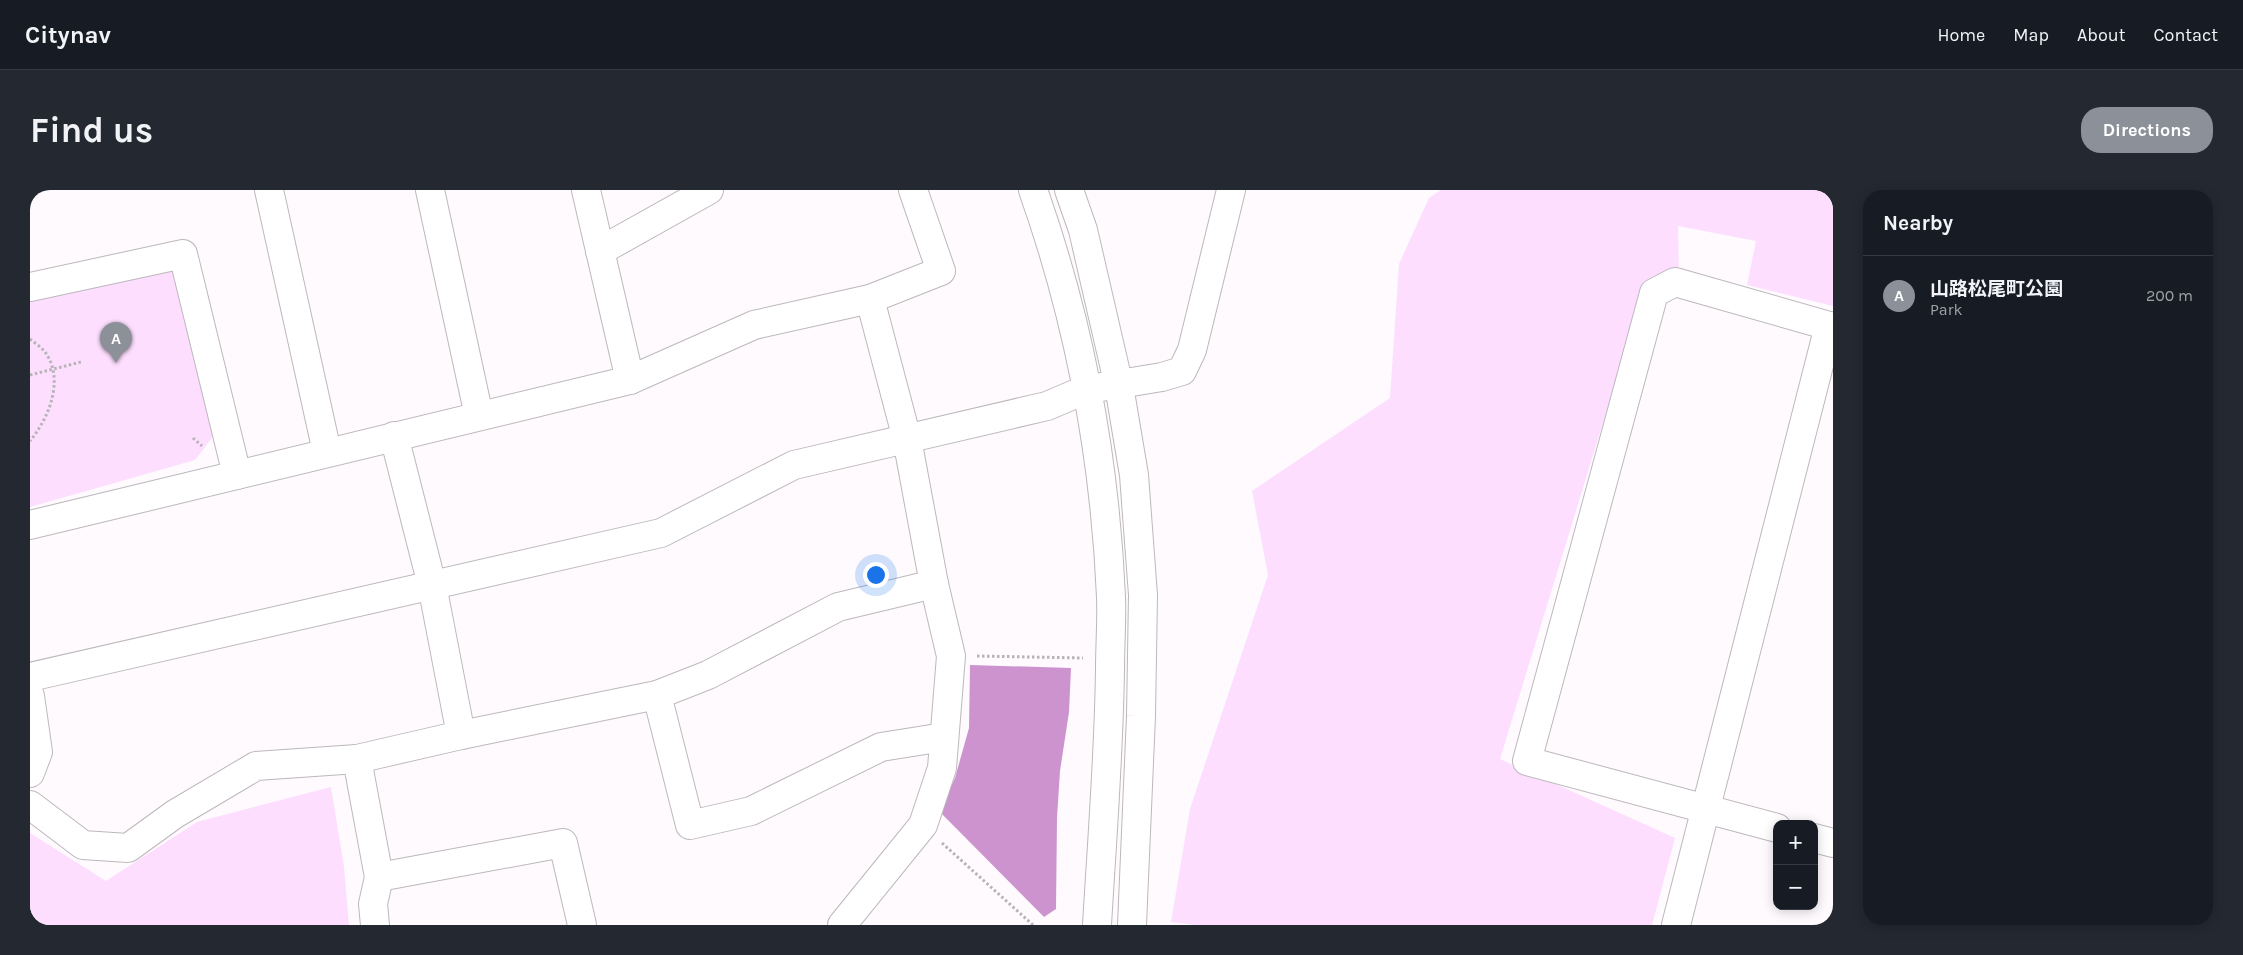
<!DOCTYPE html>
<html lang="en">
<head>
<meta charset="utf-8">
<style>
  :root { --surface:#171b24; --page:#242831; --text:#f1f3f6; --muted:#9ea1a6; --line:#363941; --accent:#8c9099 }
  body { margin:0; font-family:Karla,"Noto Sans JP",sans-serif; background:var(--page); color:var(--text) }
  .controls { position:absolute; right:15px; bottom:15px; display:grid; overflow:hidden; border-radius:10px; box-shadow:0 2px 12px #0003 }
  .controls button { width:45px; height:45px; display:grid; place-items:center; padding:0; border:0; border-bottom:1px solid var(--line); background:var(--surface); color:var(--text); font:25px sans-serif }
  .you { position:absolute; left:845px; top:384px; width:18px; height:18px; margin:-12px; border:4px solid #fff; border-radius:50%; background:#1a73e8; box-shadow:0 0 0 8px #1a73e833 }
  .badge { display:grid; place-items:center; width:32px; height:32px; border-radius:50%; background:var(--accent); color:#fff; font-size:16px; font-weight:700 }
  .pin { position:absolute; translate:-50% -41px; filter:drop-shadow(0 1px 2px #0008) }
  .pin::after { content:''; position:absolute; top:26px; width:18px; height:15px; background:inherit; clip-path:polygon(0 0,100% 0,50% 100%) }
  .list { margin:0; padding:0; list-style:none }
  h2 { display:flex; justify-content:space-between; align-items:center; height:65px; margin:0; padding:0 20px; font-size:21px }
  h2 small { font-size:16px; font-weight:400; color:var(--muted) }
  .list li { display:grid; grid-template-columns:32px 1fr auto; gap:15px; align-items:center; box-sizing:border-box; height:80px; padding:0 20px; border-top:1px solid var(--line) }
  .list b { display:block; font-size:19px; white-space:nowrap }
  .list p { margin:0; font-size:16px; white-space:nowrap; color:var(--muted) }
  .list em { font-size:16px; font-style:normal; color:var(--muted) }
  .map { position:relative; flex:none; width:1803px; height:735px; overflow:hidden; border-radius:20px }
  header { display:flex; align-items:center; gap:30px; box-sizing:border-box; height:70px; padding:0 25px; background:var(--surface); border-bottom:1px solid var(--line) }
  header strong { font-size:24px }
  nav { display:flex; gap:28px; margin-inline-start:auto; font-size:18px }
  .intro { display:flex; align-items:center; justify-content:space-between; box-sizing:border-box; height:120px; padding:0 30px }
  h1 { margin:0; font-size:35px }
  .button { padding:12px 22px; border-radius:20px; background:var(--accent); color:#fff; font-size:18px; font-weight:700 }
  main { display:flex; gap:30px; padding:0 30px }
  aside { flex:1; background:var(--surface); border-radius:20px; box-shadow:0 2px 12px #0003 }
  .map>svg:first-child { display:block }
</style>
</head>
<body>
<header>
<strong>Citynav</strong>
<nav><a>Home</a><a>Map</a><a>About</a><a>Contact</a></nav>
</header>
<div class="intro"><h1>Find us</h1><a class="button">Directions</a></div>
<main>
<div class="map">
<svg width="1803" height="735" viewBox="0 0 1803 735">
  <rect width="100%" height="100%" fill="#fefafe"/>
  <!-- green -->
  <g fill="#fddefe">
    <polygon points="1411,0 1803,0 1803,116 1717,95 1726,51 1648,36 1649,87 1613,102 1470,569 1645,648 1622,735 1164,735 1141,732 1160,619 1238,385 1222,301 1360,208 1369,74 1399,8"/>
    <polygon points="136,77 150,86 188,240 165,270 0,317 0,106"/>
    <polygon points="301,597 314,677 319,735 0,735 0,643 76,691 167,632"/>
  </g>
  <!-- water -->
  <polygon fill="#cc93ce" points="940,475 1041,478 1039,522 1030,581 1027,627 1026,719 1014,727 909,621 925,588 939,538"/>
  <g fill="none" stroke-linecap="round" stroke-linejoin="round">
    <!-- minor casing -->
    <g stroke="#bcb8bc" stroke-width="30">
      <g id="minor">
        <polyline points="239,0 297,262"/>
        <polyline points="400,0 449,226"/>
        <polyline points="556,0 600,190"/>
        <polyline points="570,61 679,0"/>
        <polyline points="0,97 153,64 207,285"/>
        <polyline points="364,246 402,395 431,545"/>
        <polyline points="0,335 600,190 724,135 840,109 911,81 883,0"/>
        <polyline points="0,487 631,343 764,275 1017,216 1057,199"/>
        <polyline points="627,505 660,635 721,621 851,557 914,547"/>
        <polyline points="0,506 8,562 0,583"/>
        <polyline points="327,569 349,687 343,714 345,735"/>
        <polyline points="0,615 53,655 98,658 145,624 226,576 327,569 431,545 627,505 678,485 808,417 904,394"/>
        <polyline points="1747,638 1497,571 1624,103 1645,92 1803,137"/>
        <polyline points="1784,648 1803,653"/>
        <polyline points="349,687 533,653 552,735"/>
        <polyline points="812,735 893,635 912,578 921,466 904,394 877,249 840,109"/>
        <polyline points="1646,735 1799,136"/>
      </g>
    </g>
    <!-- tertiary casing -->
    <g stroke="#bcb8bc" stroke-width="30">
      <g id="tertiary">
        <path d="M1003,0C1049,130 1075,269 1081,407C1082,430 1080,455 1080,478C1079,564 1072,650 1067,735"/>
        <polyline points="1039,0 1053,40 1089,196 1104,285 1113,405 1111,526 1102,735"/>
        <polyline points="1071,197 1132,187 1152,181 1162,160 1201,0"/>
      </g>
    </g>
    <!-- path -->
    <g stroke="#b7b4b7" stroke-width="3" stroke-dasharray="2.5 2.5" stroke-linecap="butt">
      <path d="M0,149C5,153 11,157 15,162C35,189 19,228 0,251"/>
      <polyline points="0,185 51,172"/>
      <polyline points="163,248 172,256"/>
      <polyline points="947,466 1053,468"/>
      <polyline points="912,653 1003,735"/>
    </g>
    <!-- minor -->
    <use href="#minor" stroke="#fff" stroke-width="28"/>
    <!-- tertiary -->
    <use href="#tertiary" stroke="#fff" stroke-width="28"/>
  </g>
</svg>
<div class="controls">
<button>+</button>
<button>−</button>
</div>
<div class="you"></div>
<div class="pin badge" style="left:86px;top:173px">A</div>
</div>
<aside>
<h2>Nearby<small></small></h2>
<ul class="list">
<li><span class="badge">A</span><div><b>山路松尾町公園</b><p>Park</p></div><em>200 m</em></li>
</ul>
</aside>
</main>
</body>
</html>
